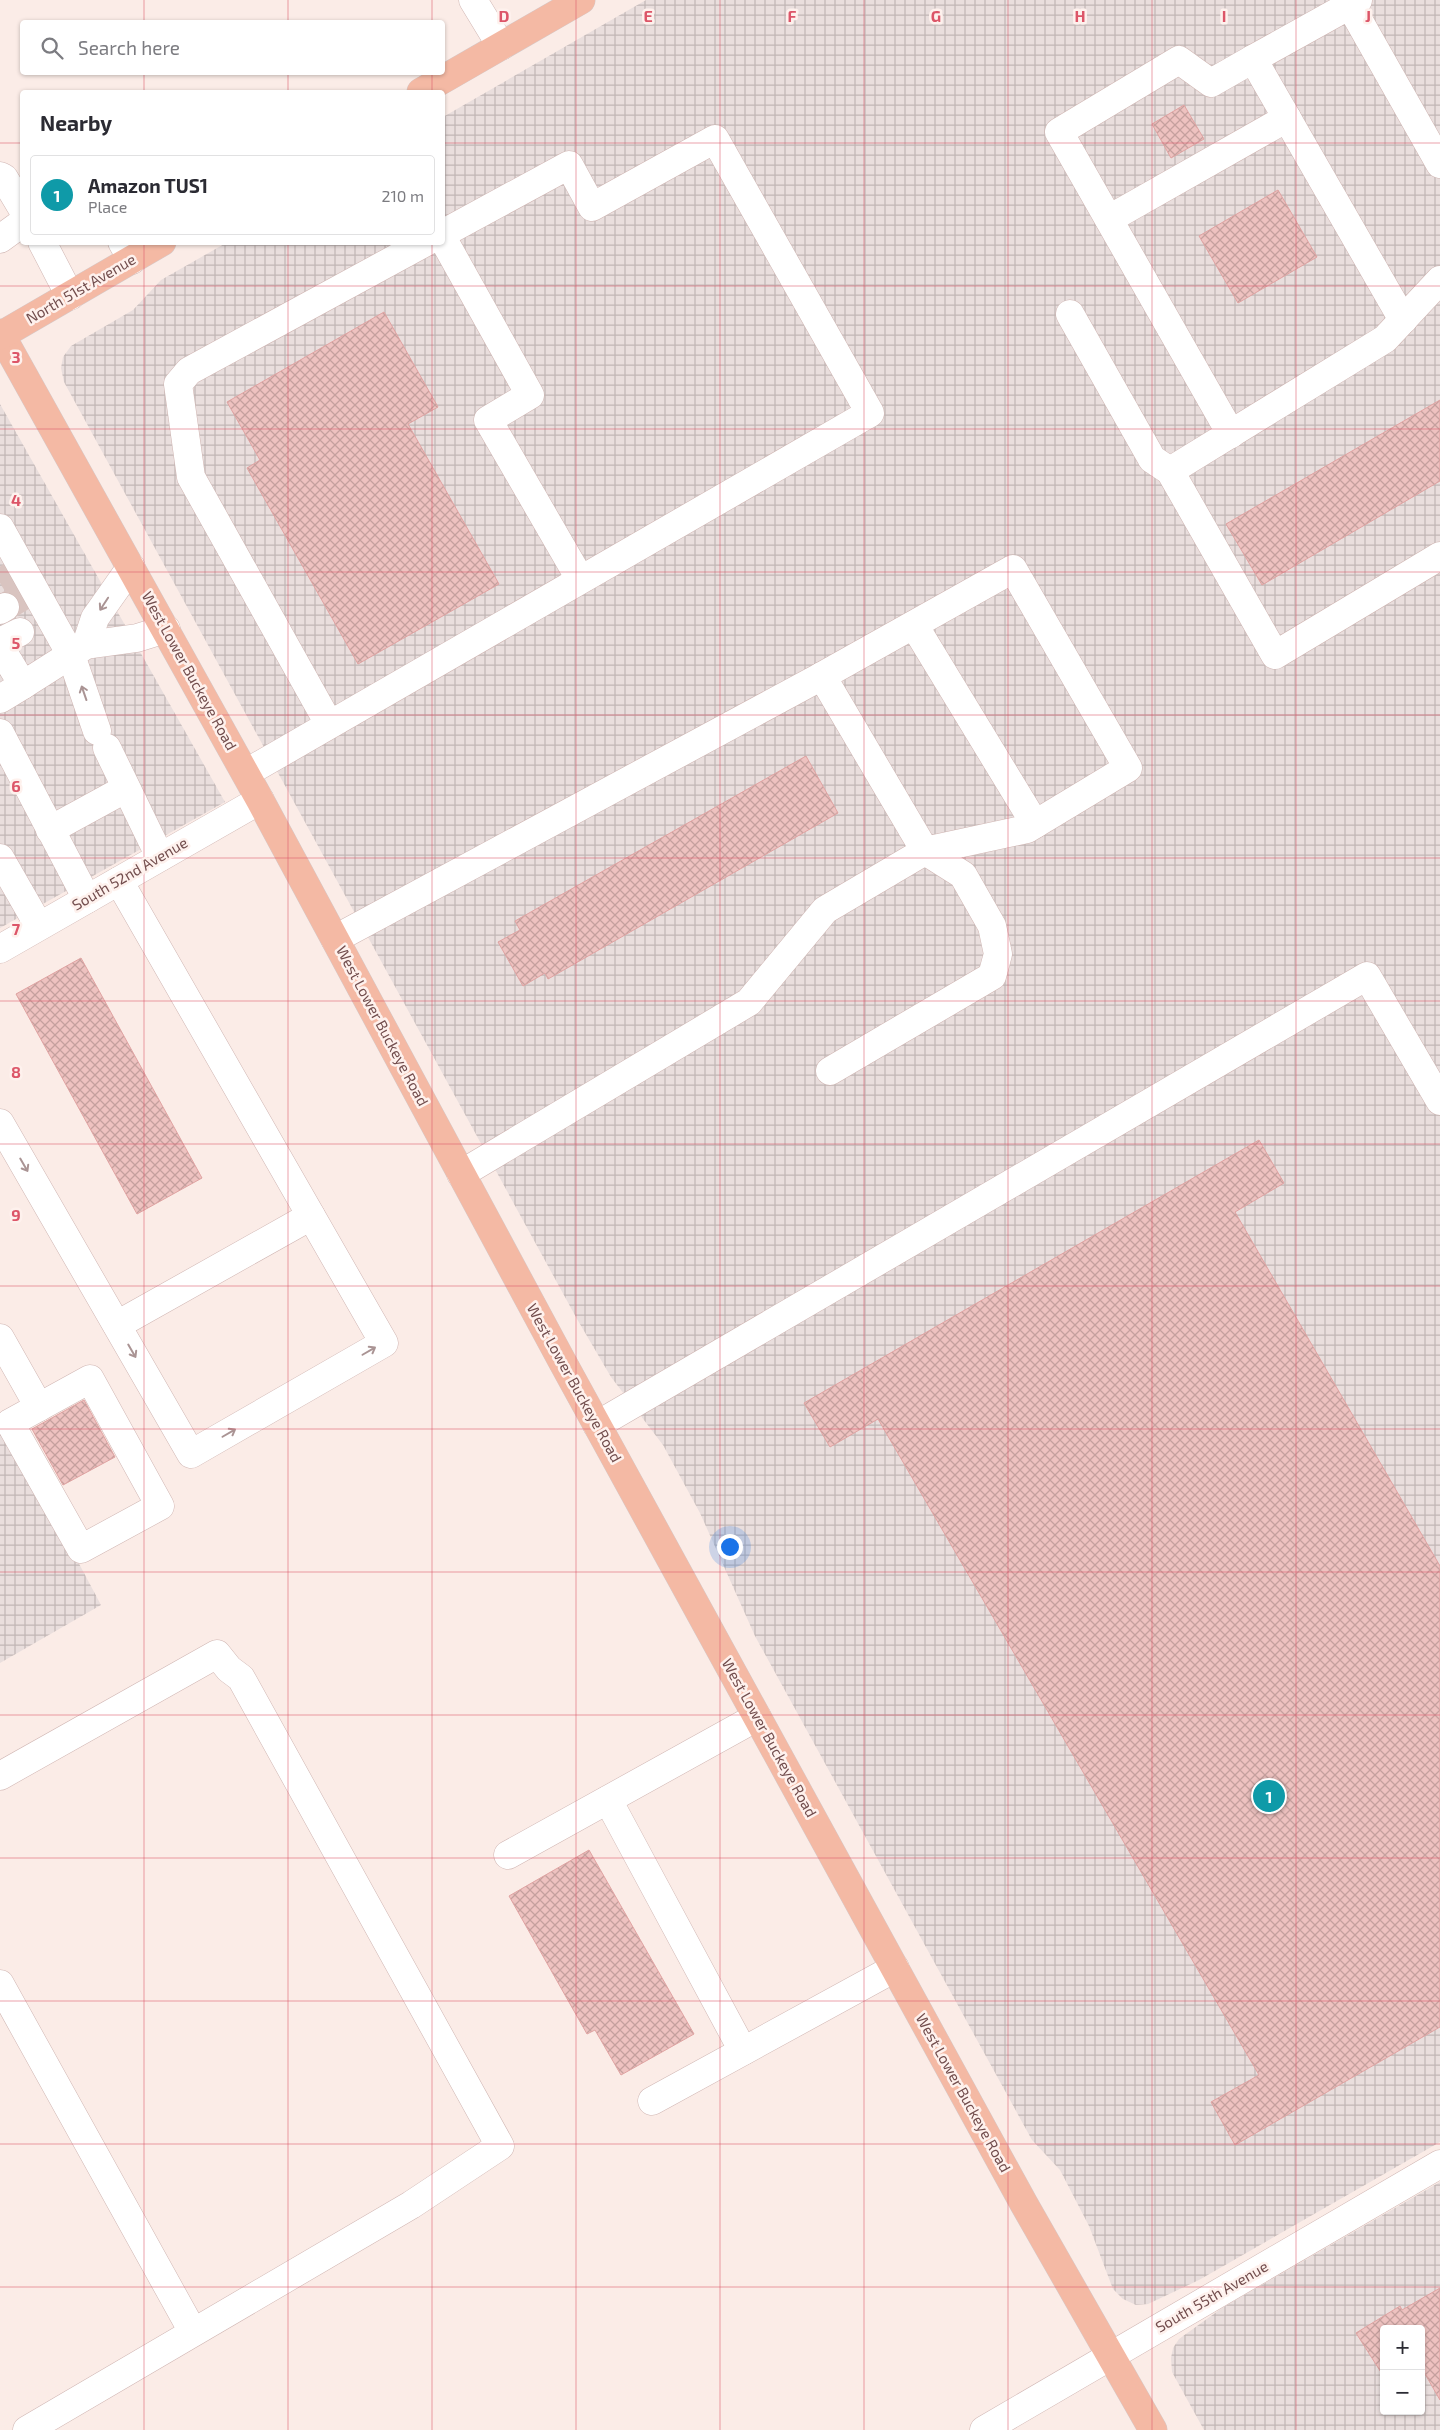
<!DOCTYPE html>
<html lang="en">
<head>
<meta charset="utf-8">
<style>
  :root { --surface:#fff; --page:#f2f2f3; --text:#2b2b33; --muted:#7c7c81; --line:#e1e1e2; --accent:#db2777 }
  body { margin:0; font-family:"Exo 2",sans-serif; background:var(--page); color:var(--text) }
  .controls { position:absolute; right:15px; bottom:15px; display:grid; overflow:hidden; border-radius:5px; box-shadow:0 1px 4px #0004 }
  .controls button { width:45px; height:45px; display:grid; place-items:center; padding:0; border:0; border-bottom:1px solid var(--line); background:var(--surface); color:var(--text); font:25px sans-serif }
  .you { position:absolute; left:729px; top:1546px; width:18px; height:18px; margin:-12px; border:4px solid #fff; border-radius:50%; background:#1a73e8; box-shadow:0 0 0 8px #1a73e833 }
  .badge { display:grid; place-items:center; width:32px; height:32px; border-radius:50%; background:var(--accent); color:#fff; font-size:16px; font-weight:700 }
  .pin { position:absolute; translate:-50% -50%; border:2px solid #fff; box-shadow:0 1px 5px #0006 }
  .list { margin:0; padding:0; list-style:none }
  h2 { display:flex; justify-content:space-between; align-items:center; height:65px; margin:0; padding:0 20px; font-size:21px }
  h2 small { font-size:16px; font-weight:400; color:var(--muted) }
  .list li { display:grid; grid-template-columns:32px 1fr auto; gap:15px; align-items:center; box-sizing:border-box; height:80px; margin:0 10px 10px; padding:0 10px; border:1px solid var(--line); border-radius:5px }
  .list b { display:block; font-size:19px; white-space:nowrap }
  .list p { margin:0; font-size:16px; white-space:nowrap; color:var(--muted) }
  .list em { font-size:16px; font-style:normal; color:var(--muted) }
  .icon { flex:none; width:28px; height:28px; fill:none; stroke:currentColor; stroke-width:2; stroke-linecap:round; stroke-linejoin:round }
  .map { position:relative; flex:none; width:1440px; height:2430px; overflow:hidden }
  .search { position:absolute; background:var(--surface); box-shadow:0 1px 4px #0004; left:20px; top:20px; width:425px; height:55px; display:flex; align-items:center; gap:12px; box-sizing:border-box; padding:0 18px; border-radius:5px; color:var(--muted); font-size:19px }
  .panel { position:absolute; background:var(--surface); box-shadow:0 1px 4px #0004; left:20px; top:90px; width:425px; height:155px; border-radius:5px }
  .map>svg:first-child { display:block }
</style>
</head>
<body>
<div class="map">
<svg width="1440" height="2430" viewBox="0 0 1440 2430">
  <defs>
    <pattern id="industrial-grid" width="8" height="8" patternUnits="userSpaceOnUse" patternTransform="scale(1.25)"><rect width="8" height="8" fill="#e9dedd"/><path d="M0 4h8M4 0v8" fill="none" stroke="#c1b6b5"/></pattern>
    <pattern id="building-cross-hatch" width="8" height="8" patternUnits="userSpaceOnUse" patternTransform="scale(1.25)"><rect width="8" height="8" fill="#eec2c0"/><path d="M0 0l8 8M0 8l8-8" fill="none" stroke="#c5a09e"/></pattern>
  </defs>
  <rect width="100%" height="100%" fill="#fbece7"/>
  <!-- industrial -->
  <g fill="url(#industrial-grid)" fill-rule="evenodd">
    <polygon points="646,0 1440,0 1440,2142 1199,2280 1148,2304 1136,2305 1123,2299 1113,2289 1089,2226 1060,2170 1032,2140 755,1636 700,1513 663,1445 611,1377 577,1319 64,382 61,368 63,357 71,346 133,310 161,280 226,243 442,242 443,117"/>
    <polygon points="0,404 225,802 0,928"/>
    <polygon points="0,1415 101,1605 0,1663"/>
    <path d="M1440,2182V2430H1204L1172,2372L1171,2358L1173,2348L1179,2339L1222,2308ZM1384,2329H1421V2411H1384Z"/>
  </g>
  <!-- building -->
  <g fill="url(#building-cross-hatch)" stroke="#e0a3a2">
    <polygon points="1184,105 1204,139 1171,158 1152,124"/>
    <polygon points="1278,190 1317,257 1238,303 1199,236"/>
    <polygon points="384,312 438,407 408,424 499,584 358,664 247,468 260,460 227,402"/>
    <polygon points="1440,400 1440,481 1262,585 1226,524"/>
    <polygon points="806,756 838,813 548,979 545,973 523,986 498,942 520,930 515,921"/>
    <polygon points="81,958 202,1178 137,1214 16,994"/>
    <polygon points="1259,1140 1284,1183 1235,1212 1440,1566 1440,2027 1235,2145 1211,2102 1259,2075 878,1419 830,1447 804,1403"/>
    <polygon points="84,1400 115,1457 63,1485 32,1429"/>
    <polygon points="589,1850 694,2034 621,2075 595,2030 587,2034 509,1896"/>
    <polygon points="1440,2288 1440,2400 1421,2367 1421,2329 1384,2329 1384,2377 1356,2333 1400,2306 1402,2310"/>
  </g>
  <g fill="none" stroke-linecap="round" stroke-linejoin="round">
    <!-- minor-tunnel -->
    <g stroke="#d9c4c0" stroke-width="28" stroke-dasharray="28 14" stroke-linecap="butt">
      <polyline points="0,583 13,575"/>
      <polyline points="5,607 25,595"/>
    </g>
    <!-- minor casing -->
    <g stroke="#d0b6b3" stroke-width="29">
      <g id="minor">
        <polyline points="473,0 501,46"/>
        <polyline points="1358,0 1350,5 1440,164"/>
        <polyline points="1350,5 1253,59 1403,320"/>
        <polyline points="0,176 4,178 22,208"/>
        <polyline points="1109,219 1287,118"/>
        <polyline points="442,237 530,395 488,420 580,579"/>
        <polyline points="0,239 22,223"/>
        <polyline points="42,242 70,296"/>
        <polyline points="122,242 132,260"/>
        <polyline points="1440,280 1385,339 1170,471 1275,655 1440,556"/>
        <polyline points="1070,314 1152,459 1170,471"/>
        <polyline points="1231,434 1059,132 1179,60 1211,83 1253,59"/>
        <polyline points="0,528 71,655 97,731"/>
        <polyline points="0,610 5,607"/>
        <polyline points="914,625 1035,824"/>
        <polyline points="0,642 20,632"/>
        <polyline points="86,645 95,618 131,567"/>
        <polyline points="0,647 23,685 86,645 137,638 166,629"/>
        <polyline points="822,676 1013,569 1128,768 1027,829 925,851 963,875 992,926 998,954 992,976 830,1071"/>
        <polyline points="0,699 23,685"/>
        <polyline points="329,724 191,477 178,384 189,371 426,242"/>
        <polyline points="0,733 87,899"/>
        <polyline points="107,748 160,857"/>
        <polyline points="246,773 870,413 715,139 592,207 569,165 442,234"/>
        <polyline points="50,830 125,789"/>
        <polyline points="0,858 39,926"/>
        <polyline points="335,939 822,676 925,851 825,910 749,1002 461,1174"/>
        <polyline points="0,949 260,800"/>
        <polyline points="0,1123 191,1454 384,1343 119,881"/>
        <polyline points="117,1325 311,1216"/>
        <polyline points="0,1338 39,1407"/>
        <polygon points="90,1379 160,1506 81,1549 10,1423"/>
        <polyline points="597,1425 1367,976 1440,1101"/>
        <polyline points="0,1776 217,1654 229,1669 241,1678 500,2146 411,2205 27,2430"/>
        <polyline points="608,1800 743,2051"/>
        <polyline points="508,1855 757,1717"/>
        <polyline points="0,1984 193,2332"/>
        <polyline points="652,2101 895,1968"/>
        <polyline points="984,2430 1440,2164"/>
      </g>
    </g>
    <!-- major casing -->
    <g stroke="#d5caca" stroke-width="29">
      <g id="major">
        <polyline points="421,92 581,0"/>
        <polyline points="0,333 260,800 562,1361 1024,2204 1153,2430"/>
        <polyline points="0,336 162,242"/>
      </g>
    </g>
    <!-- minor -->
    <use href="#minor" stroke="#fff" stroke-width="28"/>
    <!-- major -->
    <use href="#major" stroke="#f4b9a4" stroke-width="28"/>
  </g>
  <!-- one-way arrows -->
  <defs><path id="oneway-shaft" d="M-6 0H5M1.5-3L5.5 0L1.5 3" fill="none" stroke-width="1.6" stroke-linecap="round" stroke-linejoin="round" transform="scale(1.25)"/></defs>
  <g stroke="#aa9494">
    <use href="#oneway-shaft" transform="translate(104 604) rotate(123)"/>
    <use href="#oneway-shaft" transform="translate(84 693) rotate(-109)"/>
    <use href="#oneway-shaft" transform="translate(24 1165) rotate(60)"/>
    <use href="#oneway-shaft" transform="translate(132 1351) rotate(60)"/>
    <use href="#oneway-shaft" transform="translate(369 1351) rotate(-30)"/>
    <use href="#oneway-shaft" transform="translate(229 1433) rotate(-30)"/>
  </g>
  <!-- grid -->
  <path fill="none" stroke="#dc5568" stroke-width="1" stroke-opacity="0.55" d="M144,0V22M288,0V22M432,0V22M576,0V2430M720,0V2430M864,0V2430M1008,0V2430M1152,0V2430M1296,0V2430M144,72V92M288,72V92M432,72V92M0,143H22M442,143H1440M144,242V2430M288,242V2430M432,242V2430M0,286H1440M0,429H1440M0,572H1440M0,715H1440M0,858H1440M0,1001H1440M0,1144H1440M0,1286H1440M0,1429H1440M0,1572H1440M0,1715H1440M0,1858H1440M0,2001H1440M0,2144H1440M0,2287H1440"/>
  <g text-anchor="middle" stroke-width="5" stroke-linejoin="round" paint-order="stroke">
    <!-- street labels -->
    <g font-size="15" fill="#724d4d" stroke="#fef1ed">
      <text transform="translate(81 289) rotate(-30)" y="5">North 51st Avenue</text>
      <text transform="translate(189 671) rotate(61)" y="5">West Lower Buckeye Road</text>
      <text transform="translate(130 874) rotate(-30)" y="5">South 52nd Avenue</text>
      <text transform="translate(382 1026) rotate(62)" y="5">West Lower Buckeye Road</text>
      <text transform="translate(574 1383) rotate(61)" y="5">West Lower Buckeye Road</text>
      <text transform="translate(769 1738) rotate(61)" y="5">West Lower Buckeye Road</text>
      <text transform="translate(963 2093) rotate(61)" y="5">West Lower Buckeye Road</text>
      <text transform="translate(1212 2297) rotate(-30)" y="5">South 55th Avenue</text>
    </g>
  </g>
  <g font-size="16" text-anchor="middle" font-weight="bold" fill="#dc5568" stroke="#fef1ed" stroke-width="5" stroke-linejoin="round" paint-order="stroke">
    <text x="504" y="22">D</text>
    <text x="648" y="22">E</text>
    <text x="792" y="22">F</text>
    <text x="936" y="22">G</text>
    <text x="1080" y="22">H</text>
    <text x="1224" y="22">I</text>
    <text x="1368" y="22">J</text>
    <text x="16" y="363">3</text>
    <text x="16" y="506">4</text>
    <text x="16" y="649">5</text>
    <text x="16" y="792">6</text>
    <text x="16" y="935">7</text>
    <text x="16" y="1078">8</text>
    <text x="16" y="1221">9</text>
  </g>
</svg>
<div class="controls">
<button>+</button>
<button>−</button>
</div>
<div class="you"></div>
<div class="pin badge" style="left:1269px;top:1796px;background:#0f9aa8">1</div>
<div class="search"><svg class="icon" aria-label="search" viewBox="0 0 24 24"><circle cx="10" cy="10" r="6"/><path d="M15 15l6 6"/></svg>Search here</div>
<section class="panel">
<h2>Nearby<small></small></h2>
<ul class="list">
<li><span class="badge" style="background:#0f9aa8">1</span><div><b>Amazon TUS1</b><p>Place</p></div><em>210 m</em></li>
</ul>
</section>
</div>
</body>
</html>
